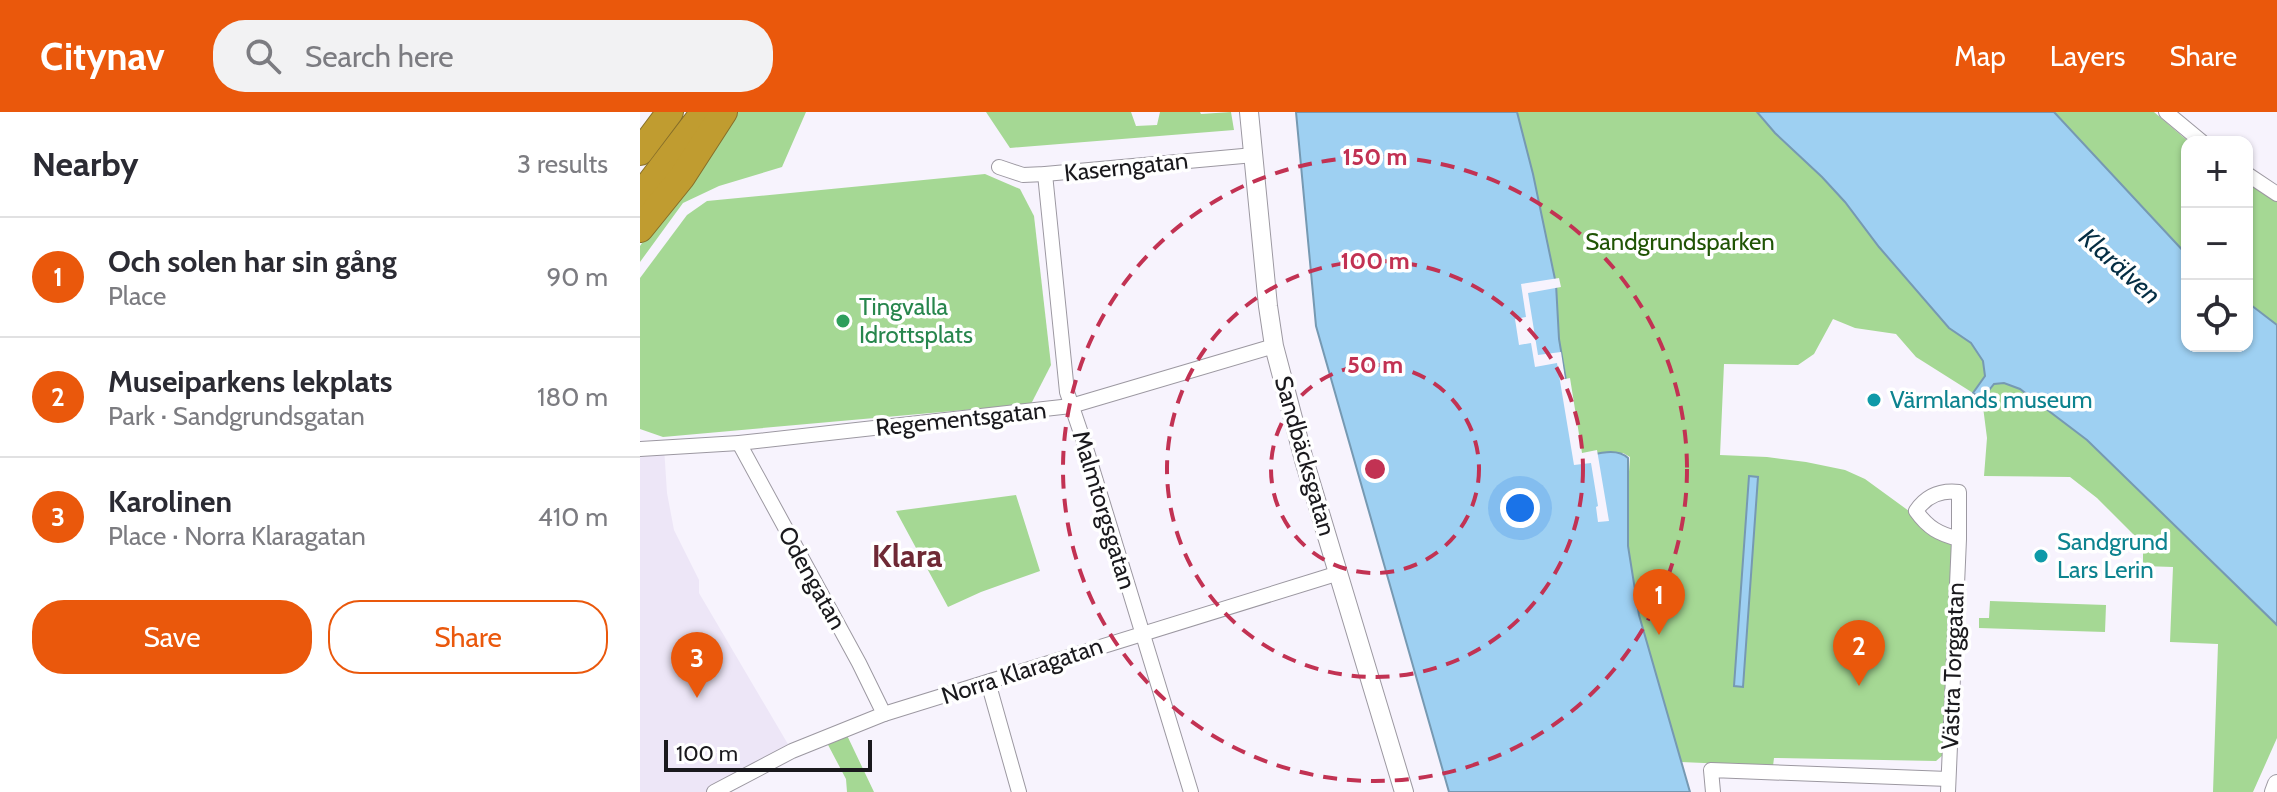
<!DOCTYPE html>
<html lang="en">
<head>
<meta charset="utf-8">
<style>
  :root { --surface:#fff; --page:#f2f2f3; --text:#2b2b33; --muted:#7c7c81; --line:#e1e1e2; --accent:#ea580c }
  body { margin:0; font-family:Cabin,sans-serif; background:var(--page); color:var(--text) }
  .controls { position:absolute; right:24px; top:24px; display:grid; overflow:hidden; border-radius:16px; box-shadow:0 2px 6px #0004 }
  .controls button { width:72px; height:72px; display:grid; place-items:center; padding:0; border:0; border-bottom:2px solid var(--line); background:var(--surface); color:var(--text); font:40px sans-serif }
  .scale { position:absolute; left:24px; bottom:20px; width:208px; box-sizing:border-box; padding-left:8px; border:4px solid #1a191d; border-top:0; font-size:22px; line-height:28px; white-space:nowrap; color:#1a191d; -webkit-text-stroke:6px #fff; paint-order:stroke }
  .you { position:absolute; left:880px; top:396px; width:28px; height:28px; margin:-20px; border:6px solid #fff; border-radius:50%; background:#1a73e8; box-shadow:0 0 0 12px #1a73e833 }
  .badge { display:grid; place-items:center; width:52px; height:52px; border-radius:50%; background:var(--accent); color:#fff; font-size:26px; font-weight:700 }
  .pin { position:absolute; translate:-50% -66px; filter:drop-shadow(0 2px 4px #0008) }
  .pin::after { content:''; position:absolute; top:42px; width:28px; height:24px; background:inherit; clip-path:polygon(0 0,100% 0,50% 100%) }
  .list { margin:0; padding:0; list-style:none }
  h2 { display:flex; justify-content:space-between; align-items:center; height:104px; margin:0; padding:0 32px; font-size:34px }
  h2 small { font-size:26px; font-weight:400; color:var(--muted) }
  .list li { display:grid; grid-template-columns:52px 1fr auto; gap:24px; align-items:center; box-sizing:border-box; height:120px; padding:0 32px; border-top:2px solid var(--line) }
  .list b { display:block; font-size:30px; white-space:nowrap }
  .list p { margin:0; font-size:26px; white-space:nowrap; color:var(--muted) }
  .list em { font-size:26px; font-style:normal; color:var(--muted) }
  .actions { display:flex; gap:16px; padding:24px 32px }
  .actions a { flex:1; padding:18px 0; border:2px solid var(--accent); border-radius:32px; text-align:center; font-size:28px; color:var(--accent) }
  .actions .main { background:var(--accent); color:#fff }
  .icon { flex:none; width:44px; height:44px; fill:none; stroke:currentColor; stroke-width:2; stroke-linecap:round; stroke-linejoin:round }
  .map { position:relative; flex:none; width:1637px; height:680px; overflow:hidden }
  header { display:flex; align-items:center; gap:48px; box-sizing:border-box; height:112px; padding:0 40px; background:var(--accent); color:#fff }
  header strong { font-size:38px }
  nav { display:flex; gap:44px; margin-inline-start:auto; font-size:28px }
  .search { width:560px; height:72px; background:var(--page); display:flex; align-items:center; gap:20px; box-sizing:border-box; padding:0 28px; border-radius:32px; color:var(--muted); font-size:30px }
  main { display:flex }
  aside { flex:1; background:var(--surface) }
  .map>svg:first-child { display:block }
</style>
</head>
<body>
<header>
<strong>Citynav</strong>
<div class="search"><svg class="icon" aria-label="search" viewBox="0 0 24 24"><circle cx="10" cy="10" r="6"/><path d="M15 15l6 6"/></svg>Search here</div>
<nav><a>Map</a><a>Layers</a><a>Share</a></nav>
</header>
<main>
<aside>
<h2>Nearby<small>3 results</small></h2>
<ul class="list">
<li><span class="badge">1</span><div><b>Och solen har sin gång</b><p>Place</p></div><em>90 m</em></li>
<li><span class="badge">2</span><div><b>Museiparkens lekplats</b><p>Park · Sandgrundsgatan</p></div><em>180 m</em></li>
<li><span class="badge">3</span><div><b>Karolinen</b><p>Place · Norra Klaragatan</p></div><em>410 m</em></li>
</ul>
<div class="actions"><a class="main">Save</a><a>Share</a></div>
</aside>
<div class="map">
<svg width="1637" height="680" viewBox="0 0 1637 680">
  <rect width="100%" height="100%" fill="#f7f3fd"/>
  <!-- built -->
  <polygon fill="#ede6f7" points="0,331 24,335 27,381 34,418 59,468 59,481 152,639 74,680 0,680"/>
  <!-- green -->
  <g fill="#a5d894">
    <polygon points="91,0 166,0 142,55 79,74 43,91 0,150 0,134"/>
    <polygon points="346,0 491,0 496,14 517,13 520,0 560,0 561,2 591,0 594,18 370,36"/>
    <path d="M877,0H1117L1135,21L1182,65L1205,90L1239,135L1309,216L1331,231L1343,249L1345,264L1333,281L1276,245L1256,222L1215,216L1193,207L1174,242L1158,253L1084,252L1080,343L1127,345L1166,350L1205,358L1225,367L1295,418L1315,422L1303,643L1296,649L1134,646L1133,654L1041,650C1020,579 993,506 988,432C986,403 988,374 990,345L983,341L939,345L919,227L916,172L893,62Z"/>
    <polygon points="1414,0 1514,0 1549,30 1547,30 1547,143"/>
    <polygon points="345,62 380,77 394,104 411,253 391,292 23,325 0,317 0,166 47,103 67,89"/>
    <polygon points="1607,64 1637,79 1637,213 1607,190"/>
    <polygon points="1364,271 1380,277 1447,328 1637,513 1637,626 1613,680 1573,680 1578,532 1530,530 1533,455 1503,454 1503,432 1457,386 1430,365 1344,364 1347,326 1342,287 1354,272"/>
    <polygon points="376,383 400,459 341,480 308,495 256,399"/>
    <polygon points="1350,489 1466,493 1465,520 1339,516 1339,506 1349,506"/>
    <polygon points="204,617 234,680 207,680 206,667 186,629"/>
  </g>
  <!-- water -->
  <g fill="#9ed0f2" stroke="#7699b2" stroke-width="2">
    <path d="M656,0H877L893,62L916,172L919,227L939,345C954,343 976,334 988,346V434L999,503L1050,680H809L676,214Z"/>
    <polygon points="1117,0 1414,0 1547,143 1547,234 1607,234 1607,190 1637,213 1637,513 1447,328 1380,277 1364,271 1354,272 1342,287 1333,281 1345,264 1343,249 1331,231 1309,216 1239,135 1205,90 1182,65 1135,21"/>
    <polygon points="1109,364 1118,365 1103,575 1094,574"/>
  </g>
  <!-- pier -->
  <polygon fill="#f7f3fd" points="919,166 921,175 888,181 898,243 921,240 925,267 930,266 942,341 957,338 969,409 958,410 956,395 958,394 951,351 934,353 917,251 895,255 891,231 879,233 875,207 886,205 881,172"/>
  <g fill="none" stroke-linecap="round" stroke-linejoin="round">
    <!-- minor casing -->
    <g stroke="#9c98a1" stroke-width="16">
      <g id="minor">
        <polyline points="1526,0 1562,30"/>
        <polyline points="359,55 383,63 405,62 614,43"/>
        <polyline points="405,62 427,280 445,333 551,680"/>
        <polyline points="1607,62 1637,82"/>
        <polyline points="99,331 219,551 244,602"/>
        <polyline points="0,337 99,331 431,294 634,234"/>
        <polyline points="348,570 379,680"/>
        <polyline points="74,680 152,639 244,602 699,461"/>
        <polyline points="1073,680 1071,658 1308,667"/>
        <path d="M1308,680L1319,427V380C1301,378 1286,384 1276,399C1288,416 1299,422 1319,427"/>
      </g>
    </g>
    <!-- tertiary casing -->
    <g stroke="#9c98a1" stroke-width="20">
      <g id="tertiary">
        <polyline points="609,0 628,194 634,234 664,348 764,680"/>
        <polyline points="1634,680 1637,672"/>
      </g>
    </g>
    <!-- motorway casing -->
    <g stroke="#866e29" stroke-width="28">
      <g id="motorway">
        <polyline points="0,40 30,0"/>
        <polyline points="0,84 64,0"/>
        <polyline points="0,117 42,65 84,0"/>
      </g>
    </g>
    <!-- minor -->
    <use href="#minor" stroke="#fff" stroke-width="14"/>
    <!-- tertiary -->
    <use href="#tertiary" stroke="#fff" stroke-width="18"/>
    <!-- motorway -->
    <use href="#motorway" stroke="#c09c30" stroke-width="26"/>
  </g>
  <!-- distance rings -->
  <g fill="none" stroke="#c23253" stroke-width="4" stroke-dasharray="14 10">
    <circle cx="735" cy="357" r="104"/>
    <circle cx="735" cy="357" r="208"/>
    <circle cx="735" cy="357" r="312"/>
  </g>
  <!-- markers -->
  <circle fill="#2e9e5b" stroke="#fff" stroke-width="3" cx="203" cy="209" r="8"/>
  <g fill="#0f9aa8" stroke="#fff" stroke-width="3">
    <circle cx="1234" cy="288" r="8"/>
    <circle cx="1401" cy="444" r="8"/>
  </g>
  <g text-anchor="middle" stroke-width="7" stroke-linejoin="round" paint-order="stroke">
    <!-- street labels -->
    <g font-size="24" fill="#1a191d" stroke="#fff">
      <text transform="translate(486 55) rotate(-6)" y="8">Kaserngatan</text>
      <text transform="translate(321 307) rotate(-6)" y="8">Regementsgatan</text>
      <text transform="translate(665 344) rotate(74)" y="8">Sandbäcksgatan</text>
      <text transform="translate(464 398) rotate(73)" y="8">Malmtorgsgatan</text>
      <text transform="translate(172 466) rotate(61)" y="8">Odengatan</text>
      <text transform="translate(1313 554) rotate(-88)" y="8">Västra Torggatan</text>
      <text transform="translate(382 559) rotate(-18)" y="8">Norra Klaragatan</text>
    </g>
    <!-- park labels -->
    <g font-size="24" fill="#205405" stroke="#fff">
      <text x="1040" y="138">Sandgrundsparken</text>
    </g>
    <!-- leisure labels -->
    <g font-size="24" fill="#27864d" stroke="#fff" text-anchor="start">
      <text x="219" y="203">Tingvalla<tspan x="219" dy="28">Idrottsplats</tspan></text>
    </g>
    <!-- culture labels -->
    <g font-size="24" fill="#0d838f" stroke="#fff" text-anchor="start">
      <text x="1250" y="296">Värmlands museum</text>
      <text x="1417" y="438">Sandgrund<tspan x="1417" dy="28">Lars Lerin</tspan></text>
    </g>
    <!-- water labels -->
    <g font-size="26" font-style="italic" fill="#042d43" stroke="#fff">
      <text transform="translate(1480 154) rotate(42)" y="9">Klarälven</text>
    </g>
    <!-- district labels -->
    <g font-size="32" font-weight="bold" fill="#6f2935" stroke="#fff">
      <text x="267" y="455">Klara</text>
    </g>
  </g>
  <circle cx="735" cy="357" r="12" fill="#c23253" stroke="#fff" stroke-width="4"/>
  <g font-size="24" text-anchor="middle" font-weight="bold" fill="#c23253" stroke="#fff" stroke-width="7" stroke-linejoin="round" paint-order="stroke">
    <text x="735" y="53">150 m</text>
    <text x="735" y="157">100 m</text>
    <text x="735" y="261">50 m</text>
  </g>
</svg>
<div class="controls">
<button>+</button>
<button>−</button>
<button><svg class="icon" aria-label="locate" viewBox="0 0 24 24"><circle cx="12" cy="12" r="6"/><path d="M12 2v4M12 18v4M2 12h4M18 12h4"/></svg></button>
</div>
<div class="scale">100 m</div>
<div class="you"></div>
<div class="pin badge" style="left:1019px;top:523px">1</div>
<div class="pin badge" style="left:1219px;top:574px">2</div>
<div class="pin badge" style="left:57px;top:586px">3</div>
</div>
</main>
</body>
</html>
